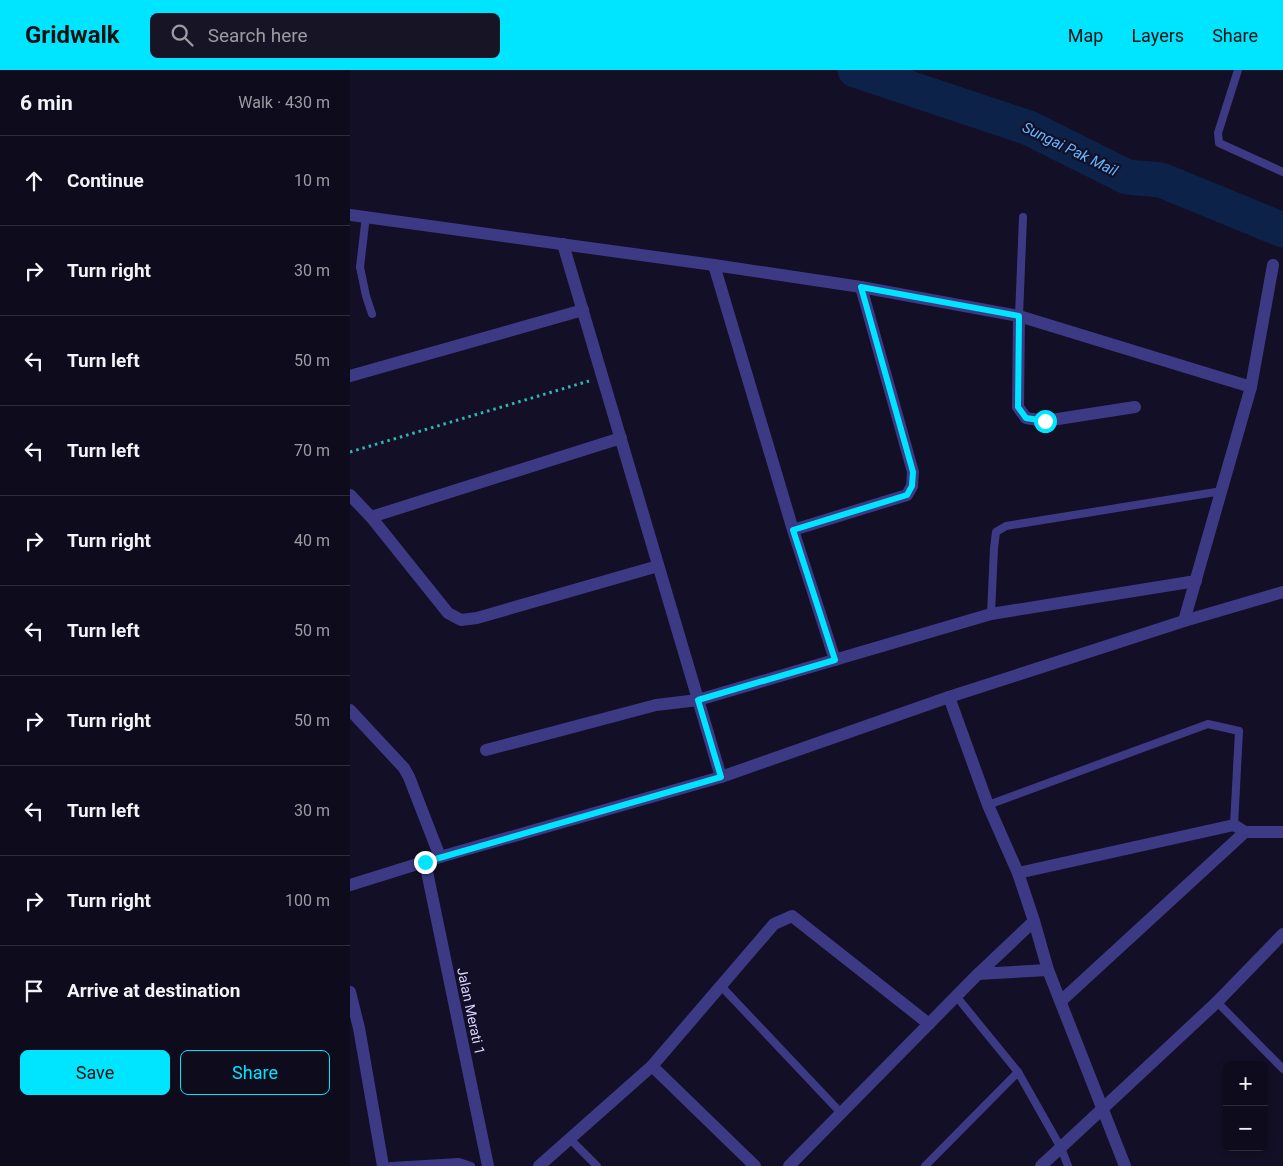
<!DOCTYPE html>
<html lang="en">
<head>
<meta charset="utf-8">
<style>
  :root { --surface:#0e0b1c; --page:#171425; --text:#f1f3f6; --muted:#9b9ba3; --line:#2e2b3b; --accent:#00e5ff }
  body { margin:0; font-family:Roboto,sans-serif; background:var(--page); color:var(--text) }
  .controls { position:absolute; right:15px; bottom:15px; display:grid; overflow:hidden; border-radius:8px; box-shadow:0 2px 8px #0003 }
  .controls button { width:45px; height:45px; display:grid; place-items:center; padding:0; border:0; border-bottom:1px solid var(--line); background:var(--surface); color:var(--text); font:25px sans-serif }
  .stop { position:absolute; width:15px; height:15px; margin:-11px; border:4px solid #00e5ff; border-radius:50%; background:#fff }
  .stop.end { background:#00e5ff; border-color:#fff; box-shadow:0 1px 5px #0008 }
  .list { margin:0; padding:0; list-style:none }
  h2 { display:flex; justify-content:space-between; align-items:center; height:65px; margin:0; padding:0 20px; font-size:21px }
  h2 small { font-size:16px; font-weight:400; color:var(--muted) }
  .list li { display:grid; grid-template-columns:32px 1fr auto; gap:15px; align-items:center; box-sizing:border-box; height:90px; padding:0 20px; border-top:1px solid var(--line) }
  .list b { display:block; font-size:19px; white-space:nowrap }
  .list em { font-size:16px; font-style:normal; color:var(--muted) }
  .actions { display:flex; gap:10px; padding:15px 20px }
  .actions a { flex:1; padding:11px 0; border:1px solid var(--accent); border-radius:8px; text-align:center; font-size:18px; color:var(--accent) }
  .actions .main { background:var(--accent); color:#111 }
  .icon { flex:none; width:28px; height:28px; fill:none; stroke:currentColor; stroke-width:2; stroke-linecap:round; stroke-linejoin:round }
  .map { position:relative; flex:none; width:933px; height:1096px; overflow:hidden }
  header { display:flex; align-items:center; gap:30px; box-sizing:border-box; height:70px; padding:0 25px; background:var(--accent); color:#111 }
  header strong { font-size:24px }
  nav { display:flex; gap:28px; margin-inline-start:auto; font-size:18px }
  .search { width:350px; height:45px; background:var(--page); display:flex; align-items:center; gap:12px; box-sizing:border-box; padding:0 18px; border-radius:8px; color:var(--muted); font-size:19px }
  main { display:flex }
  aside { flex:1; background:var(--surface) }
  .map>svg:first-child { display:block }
</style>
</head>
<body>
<header>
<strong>Gridwalk</strong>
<div class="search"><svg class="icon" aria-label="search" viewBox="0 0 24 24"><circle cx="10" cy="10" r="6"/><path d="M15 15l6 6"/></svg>Search here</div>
<nav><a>Map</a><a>Layers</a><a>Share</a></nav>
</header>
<main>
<aside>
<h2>6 min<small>Walk · 430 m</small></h2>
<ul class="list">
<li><svg class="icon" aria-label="ahead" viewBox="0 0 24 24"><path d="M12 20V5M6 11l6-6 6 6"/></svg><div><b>Continue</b></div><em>10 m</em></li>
<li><svg class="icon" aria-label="right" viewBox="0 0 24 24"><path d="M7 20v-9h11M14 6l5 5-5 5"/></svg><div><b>Turn right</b></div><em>30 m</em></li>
<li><svg class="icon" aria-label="left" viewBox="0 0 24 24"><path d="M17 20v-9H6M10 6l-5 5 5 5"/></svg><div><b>Turn left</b></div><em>50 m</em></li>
<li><svg class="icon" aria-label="left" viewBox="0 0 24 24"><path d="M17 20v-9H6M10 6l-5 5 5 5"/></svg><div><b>Turn left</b></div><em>70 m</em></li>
<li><svg class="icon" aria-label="right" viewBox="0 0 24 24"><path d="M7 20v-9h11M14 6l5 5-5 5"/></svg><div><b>Turn right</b></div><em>40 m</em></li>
<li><svg class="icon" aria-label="left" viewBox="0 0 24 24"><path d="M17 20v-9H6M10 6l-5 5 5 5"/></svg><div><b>Turn left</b></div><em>50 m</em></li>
<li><svg class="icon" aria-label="right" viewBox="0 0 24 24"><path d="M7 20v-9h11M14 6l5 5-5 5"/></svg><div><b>Turn right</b></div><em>50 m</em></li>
<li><svg class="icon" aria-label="left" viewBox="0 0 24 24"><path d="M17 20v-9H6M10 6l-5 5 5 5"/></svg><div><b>Turn left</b></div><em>30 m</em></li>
<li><svg class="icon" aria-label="right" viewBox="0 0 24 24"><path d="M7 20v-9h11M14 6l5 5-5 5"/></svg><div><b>Turn right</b></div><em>100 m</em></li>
<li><svg class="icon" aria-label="arrive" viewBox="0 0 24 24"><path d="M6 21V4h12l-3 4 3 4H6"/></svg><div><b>Arrive at destination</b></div></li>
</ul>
<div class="actions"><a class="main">Save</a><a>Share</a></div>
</aside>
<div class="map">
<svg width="933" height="1096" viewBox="0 0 933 1096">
  <rect width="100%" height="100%" fill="#130f26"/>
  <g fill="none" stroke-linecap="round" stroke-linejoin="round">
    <!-- river -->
    <polyline stroke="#0c2248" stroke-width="35" points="505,0 679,58 777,107 811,110 933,160"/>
    <!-- path -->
    <polyline stroke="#2fb8b0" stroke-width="3" stroke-dasharray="2.5 4" stroke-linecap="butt" points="0,382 239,311"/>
    <!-- lane -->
    <g stroke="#3d3a85" stroke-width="8">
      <polyline points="888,0 868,63 869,73 933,102"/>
      <polyline points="16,146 10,197 16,226 22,244"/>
      <polyline points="669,246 673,147"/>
      <polyline points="641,544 644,478 646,462 656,456 872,421"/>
      <polyline points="638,735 858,654 889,661 884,755"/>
      <polyline points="371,916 491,1043"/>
      <polyline points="606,926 668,1002 711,1078 718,1096"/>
      <polyline points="867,932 933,999"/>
      <polyline points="220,1069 247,1096"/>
      <polyline points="41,1096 109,1092 121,1096"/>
      <polyline points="575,1096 668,1002"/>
    </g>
    <!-- street -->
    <g stroke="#3d3a85" stroke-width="12">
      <polyline points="0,145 364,195 511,217 669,246 901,317"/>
      <polyline points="213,174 371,707"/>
      <polyline points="364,195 443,460 485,590"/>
      <polyline points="669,246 668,337 676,348 695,351 785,337"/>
      <polyline points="0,306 233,240"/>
      <polyline points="0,425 21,447 98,543 111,550 127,548 308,496"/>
      <polyline points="21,447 271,368"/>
      <polyline points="443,460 557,425 562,416 563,402 511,217"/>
      <polyline points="834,551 901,317 923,195"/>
      <polyline points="599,627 638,735 668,803 684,851 698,900 775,1096"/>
      <polyline points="0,640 54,698 59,707 90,787"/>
      <polyline points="136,680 306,635 348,630 641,544 846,511"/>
      <polyline points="75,792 138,1096"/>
      <polyline points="668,803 884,755 895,762"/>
      <polyline points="0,815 90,787 371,707 599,627 834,551 933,522"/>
      <polyline points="628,904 698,900"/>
      <polyline points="0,922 9,958 33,1096"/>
      <polyline points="711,931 895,762 933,762"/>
      <polyline points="302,996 405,1096"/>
      <polyline points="189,1096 302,996 424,854 442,846 579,954"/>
      <polyline points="439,1096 628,904 684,851"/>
      <polyline points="691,1096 867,932 933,864"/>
    </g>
  </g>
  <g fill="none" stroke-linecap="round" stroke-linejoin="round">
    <!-- route -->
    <polyline stroke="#00e5ff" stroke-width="6" points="75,792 371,707 348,630 485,590 443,460 557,425 562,416 563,402 511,217 669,246 668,337 676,348 695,351"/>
  </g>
  <g text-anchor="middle" stroke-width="4.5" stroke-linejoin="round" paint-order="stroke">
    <!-- street labels -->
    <g font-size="14" fill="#d9d4ff" stroke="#130f26">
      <text transform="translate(121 941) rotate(78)" y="5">Jalan Merati 1</text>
    </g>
    <!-- water labels -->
    <g font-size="15" font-style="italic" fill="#62b6ff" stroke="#130f26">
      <text transform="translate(720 79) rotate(26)" y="5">Sungai Pak Mail</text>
    </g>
  </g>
</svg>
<div class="controls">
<button>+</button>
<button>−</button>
</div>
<div class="stop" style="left:695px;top:351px"></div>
<div class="stop end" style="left:75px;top:792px"></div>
</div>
</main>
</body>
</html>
